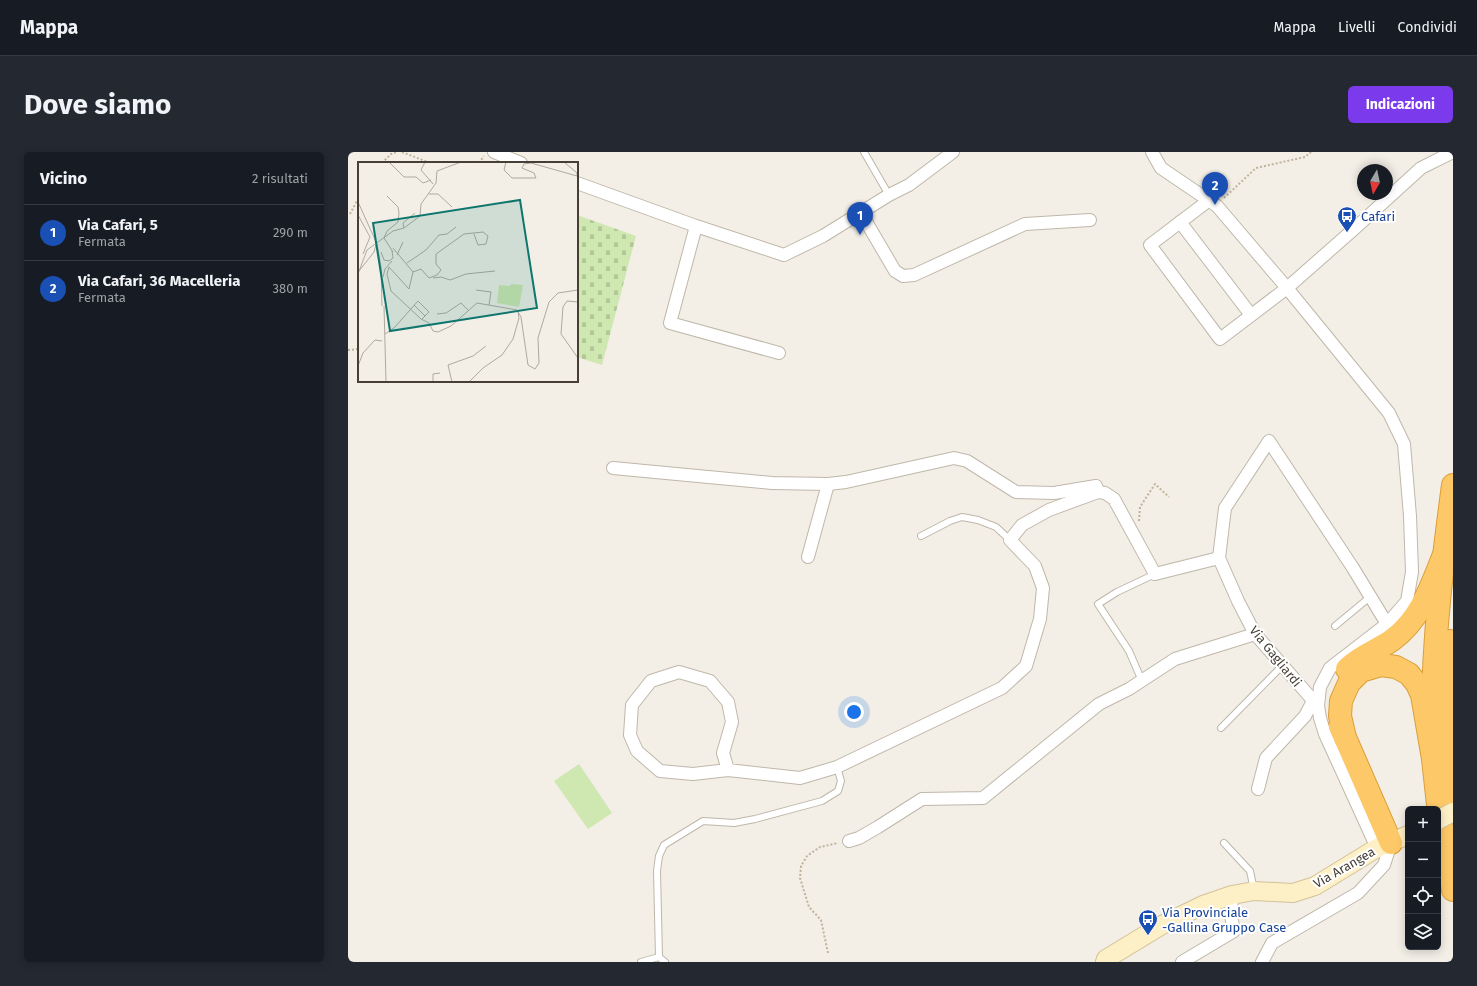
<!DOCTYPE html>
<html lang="it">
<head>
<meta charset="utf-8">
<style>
  :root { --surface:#171b24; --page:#242831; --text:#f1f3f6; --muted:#9ea1a6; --line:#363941; --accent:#7c3aed }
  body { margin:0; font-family:"Fira Sans",sans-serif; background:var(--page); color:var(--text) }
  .controls { position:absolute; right:12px; bottom:12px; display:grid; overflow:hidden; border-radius:6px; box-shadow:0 2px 10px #0003 }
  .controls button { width:36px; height:36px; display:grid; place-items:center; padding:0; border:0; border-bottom:1px solid var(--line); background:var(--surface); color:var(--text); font:20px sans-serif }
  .compass { position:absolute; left:1009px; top:12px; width:36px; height:36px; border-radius:50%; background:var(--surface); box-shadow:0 2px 10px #0003; rotate:189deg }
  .you { position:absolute; left:506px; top:560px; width:14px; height:14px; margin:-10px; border:3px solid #fff; border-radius:50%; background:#1a73e8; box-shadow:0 0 0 6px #1a73e833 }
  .badge { display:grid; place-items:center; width:26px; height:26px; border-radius:50%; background:var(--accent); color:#fff; font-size:13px; font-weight:700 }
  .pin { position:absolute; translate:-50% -33px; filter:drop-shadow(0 1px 2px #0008) }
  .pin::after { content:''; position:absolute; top:21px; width:14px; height:12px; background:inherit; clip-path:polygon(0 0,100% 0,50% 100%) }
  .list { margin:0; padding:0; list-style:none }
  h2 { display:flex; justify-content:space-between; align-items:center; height:52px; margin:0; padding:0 16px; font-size:17px }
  h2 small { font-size:13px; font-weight:400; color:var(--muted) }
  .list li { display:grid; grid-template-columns:26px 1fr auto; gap:12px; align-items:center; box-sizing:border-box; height:56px; padding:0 16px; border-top:1px solid var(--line) }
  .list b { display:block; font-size:15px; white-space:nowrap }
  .list p { margin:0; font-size:13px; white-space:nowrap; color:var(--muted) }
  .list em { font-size:13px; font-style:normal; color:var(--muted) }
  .icon { flex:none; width:22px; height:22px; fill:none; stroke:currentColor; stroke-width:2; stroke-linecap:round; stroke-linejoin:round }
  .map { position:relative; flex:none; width:1105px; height:810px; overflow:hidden; border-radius:6px }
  header { display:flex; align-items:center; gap:24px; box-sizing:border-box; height:56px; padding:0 20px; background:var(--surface); border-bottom:1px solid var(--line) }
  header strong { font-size:19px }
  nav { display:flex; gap:22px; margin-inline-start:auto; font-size:14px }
  .intro { display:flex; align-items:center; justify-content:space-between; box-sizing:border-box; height:96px; padding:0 24px }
  h1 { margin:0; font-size:28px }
  .button { padding:10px 18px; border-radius:6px; background:var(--accent); color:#fff; font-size:14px; font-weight:700 }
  main { display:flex; gap:24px; padding:0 24px }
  aside { flex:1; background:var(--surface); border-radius:6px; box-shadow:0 2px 10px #0003 }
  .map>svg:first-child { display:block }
</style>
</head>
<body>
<header>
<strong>Mappa</strong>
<nav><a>Mappa</a><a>Livelli</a><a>Condividi</a></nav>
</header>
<div class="intro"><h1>Dove siamo</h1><a class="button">Indicazioni</a></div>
<main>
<aside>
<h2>Vicino<small>2 risultati</small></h2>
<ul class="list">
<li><span class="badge" style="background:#1a4fb4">1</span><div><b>Via Cafari, 5</b><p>Fermata</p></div><em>290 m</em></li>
<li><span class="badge" style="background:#1a4fb4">2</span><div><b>Via Cafari, 36 Macelleria</b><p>Fermata</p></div><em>380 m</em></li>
</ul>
</aside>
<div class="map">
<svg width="1105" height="810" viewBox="0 0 1105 810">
  <defs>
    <pattern id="cemetery-stones" width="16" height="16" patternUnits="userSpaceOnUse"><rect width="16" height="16" fill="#cfe7b0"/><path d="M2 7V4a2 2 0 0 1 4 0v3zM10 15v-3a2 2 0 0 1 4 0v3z" fill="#b3c798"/></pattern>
  </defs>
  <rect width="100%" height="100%" fill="#f3efe7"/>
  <!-- cemetery -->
  <polygon fill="url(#cemetery-stones)" points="229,63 288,84 254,213 229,205"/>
  <!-- pitch -->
  <polygon fill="#cfe7b0" points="231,612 264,661 240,677 206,629"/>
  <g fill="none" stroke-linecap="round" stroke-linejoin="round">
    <!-- lane casing -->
    <g stroke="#bfb7a9" stroke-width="8">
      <g id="lane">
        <polyline points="516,0 541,43"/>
        <polyline points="573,384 602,369 614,365 630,368 648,375 662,388"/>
        <polyline points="987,474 1022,445"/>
        <polyline points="794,529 781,499 750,452 769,440 807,422"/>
        <polyline points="873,576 934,514"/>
        <polyline points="876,691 902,719 906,738"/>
        <polyline points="311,805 309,719 311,704 316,693 355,669 386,671 407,667 474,649 490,639 493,629 489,615"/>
        <polyline points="293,810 311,805 317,810"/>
      </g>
    </g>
    <!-- street casing -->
    <g stroke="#bfb7a9" stroke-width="14">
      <g id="street">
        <polyline points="146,0 173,11"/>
        <polyline points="804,0 813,16 869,54 939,136 1041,261 1056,292 1062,364 1064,420 1059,449 1039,472 982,516 972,535 970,554"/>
        <polyline points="229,31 348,74 436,103 475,84 541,43 561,33 605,0"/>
        <polyline points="860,49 802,93 872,187 939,136 1006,77 1073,16 1105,0"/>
        <polyline points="513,61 547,119 555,124 566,123 677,72 742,68"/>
        <polyline points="832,70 903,163"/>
        <polyline points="348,74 322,171 431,201"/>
        <polyline points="265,316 424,331 480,332 498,330 606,306 619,309 668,340 706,341 748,334 749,337"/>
        <polyline points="460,405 480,332"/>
        <polyline points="380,618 375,601 384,570 380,550 362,529 331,520 303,529 284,553 282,583 289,599 312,619 345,622 380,618 452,626 489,615 654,536 678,514 692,467 695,436 687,414 662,388 674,373 701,358 750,340 757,341 766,347 807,422 871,406"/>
        <polyline points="910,637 918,606 957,564 965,549"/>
        <polyline points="501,689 511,686 530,675 574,647 635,646 751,552 781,537 827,507 907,482"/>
        <polyline points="1029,696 977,582 972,566 970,554 907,482 890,449 871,406 877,356 921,289 1005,416 1039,472"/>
        <polyline points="834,810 886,779 883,764 884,743"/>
        <polyline points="914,810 924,791 1010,741 1036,713 1043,691"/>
      </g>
    </g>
    <!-- secondary casing -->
    <g stroke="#d3c297" stroke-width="20">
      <polyline id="secondary" points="757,810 758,807 814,773 855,753 884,743 906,739 945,741 967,734 1029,696 1060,683"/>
    </g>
    <!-- highway casing -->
    <g stroke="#dc9d38" stroke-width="24">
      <g id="highway">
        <polyline points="1102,489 1099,548 1105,646"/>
        <path d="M999,517C1011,504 1030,498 1044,488C1072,468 1083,435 1095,405"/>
        <path d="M1085,560C1085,484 1095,409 1105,333"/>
        <polyline points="992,574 1043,691"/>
        <polyline points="997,586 992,564 993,549 1001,531 1013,519 1033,513 1048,515 1061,522 1069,532 1074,543 1085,607 1090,653 1105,738"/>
      </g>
    </g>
    <!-- path -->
    <g stroke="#c0b29b" stroke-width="2" stroke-dasharray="2 2" stroke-linecap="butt">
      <polyline points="54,0 82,11"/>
      <polyline points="34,11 43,2 49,0"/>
      <polyline points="131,11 136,4"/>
      <polyline points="876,46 908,16 957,5 963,0"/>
      <polyline points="2,62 11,45"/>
      <polyline points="0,198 11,197"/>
      <polyline points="791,369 792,355 807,332 821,345"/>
      <polyline points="480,801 473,768 461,755 452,726 453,714 459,704 472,695 490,691"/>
    </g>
    <!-- lane -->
    <use href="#lane" stroke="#fff" stroke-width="6"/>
    <!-- street -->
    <use href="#street" stroke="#fff" stroke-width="12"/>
    <!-- secondary -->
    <use href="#secondary" stroke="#fef0c6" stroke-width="18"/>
    <!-- highway -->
    <use href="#highway" stroke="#fdc968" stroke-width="22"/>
    <!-- secondary-bridge casing -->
    <g stroke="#d3c297" stroke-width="20" stroke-linecap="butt">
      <polyline id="secondary-bridge" points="1090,668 1105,660"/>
    </g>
    <!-- secondary-bridge -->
    <use href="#secondary-bridge" stroke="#fef0c6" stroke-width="18"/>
  </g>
  <!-- icons -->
  <defs>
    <g id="bus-pin" transform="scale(1)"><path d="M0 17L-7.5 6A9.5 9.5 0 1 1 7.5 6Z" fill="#1a4fb4" stroke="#fff"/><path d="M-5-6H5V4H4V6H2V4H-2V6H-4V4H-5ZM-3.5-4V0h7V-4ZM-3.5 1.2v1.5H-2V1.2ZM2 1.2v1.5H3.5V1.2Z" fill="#fff"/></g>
  </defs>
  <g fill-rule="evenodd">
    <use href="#bus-pin" x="999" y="64"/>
    <use href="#bus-pin" x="800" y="767"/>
  </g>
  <g text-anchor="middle" stroke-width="4" stroke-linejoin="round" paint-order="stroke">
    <!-- transit labels -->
    <g font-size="13" fill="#164399" stroke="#fff" text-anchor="start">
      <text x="1013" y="69">Cafari</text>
      <text x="814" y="765">Via Provinciale<tspan x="814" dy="15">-Gallina Gruppo Case</tspan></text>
    </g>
    <!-- street labels -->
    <g font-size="13" fill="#463f36" stroke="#fff">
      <text transform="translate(928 504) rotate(51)" y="5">Via Gagliardi</text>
      <text transform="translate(996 715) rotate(-30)" y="5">Via Arangea</text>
    </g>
  </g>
  <!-- overview -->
  <g transform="translate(10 10)">
    <rect width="220" height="220" fill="#f3efe7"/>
    <path d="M153,122L165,123L161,145L139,141L141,123L152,124Z" fill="#cfe7b0"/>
    <path fill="none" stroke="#aea9a0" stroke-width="1" d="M31,0L46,15H58L65,21L73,18M67,0L63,8L75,22M148,0L146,8L154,16H178L176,11L164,6L166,2L173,1L219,14V11L206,0M71,32H80L94,45M0,40L19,82L23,105L24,144M0,53L12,75L5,92M46,66L45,61L57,51M26,76L29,69L40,60L41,51L40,45L29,34M26,76L35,90M23,90L26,98L31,99L35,96L34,89M39,93L45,80M49,101L68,88L81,73L89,72L98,65M31,105L29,112L33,129L63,157L71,161L75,169L80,170L93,164L119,141L159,148M31,105L51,127L55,110L35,86M1,109L16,90L18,83M55,110L63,107L71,116L79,113L83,108L78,102V92L106,72L125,70L130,74L128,82L120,83L116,72M0,112L9,88L35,69L46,66L62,54L63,42L78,21L79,9L103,0M25,115L27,107L34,99M75,116L83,115L92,118L108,112L137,109M118,128L133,130L131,143M220,140L209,139L205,145L203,172L220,196M56,143L67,154M26,144L28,220M159,148L163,155L170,203L177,207L181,201L180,176L191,140L200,131L220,128M79,152L88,151L103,141L110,148M27,172L36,166L60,139L71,150L64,157M0,204L5,191L17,178L24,179M75,220V212L82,211M94,220L90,203L115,194L128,184M111,220L125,206L144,193L155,177L161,156L160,150"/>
    <path fill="#0f766e" fill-opacity="0.15" stroke="#0f766e" stroke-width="2" d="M162,38L179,146L32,169L15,61Z"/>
    <rect width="220" height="220" fill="none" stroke="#463f36" stroke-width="2"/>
  </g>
</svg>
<div class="controls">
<button>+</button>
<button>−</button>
<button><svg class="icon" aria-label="locate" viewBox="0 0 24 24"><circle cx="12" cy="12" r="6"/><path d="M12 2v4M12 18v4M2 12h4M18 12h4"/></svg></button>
<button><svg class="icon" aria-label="layers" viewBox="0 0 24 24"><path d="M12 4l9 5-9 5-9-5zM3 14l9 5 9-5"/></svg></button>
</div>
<svg class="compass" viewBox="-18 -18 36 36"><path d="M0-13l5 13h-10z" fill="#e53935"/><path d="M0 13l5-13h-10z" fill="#9ea1a6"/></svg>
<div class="you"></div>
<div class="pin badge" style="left:512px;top:83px;background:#1a4fb4">1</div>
<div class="pin badge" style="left:867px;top:53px;background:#1a4fb4">2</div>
</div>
</main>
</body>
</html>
